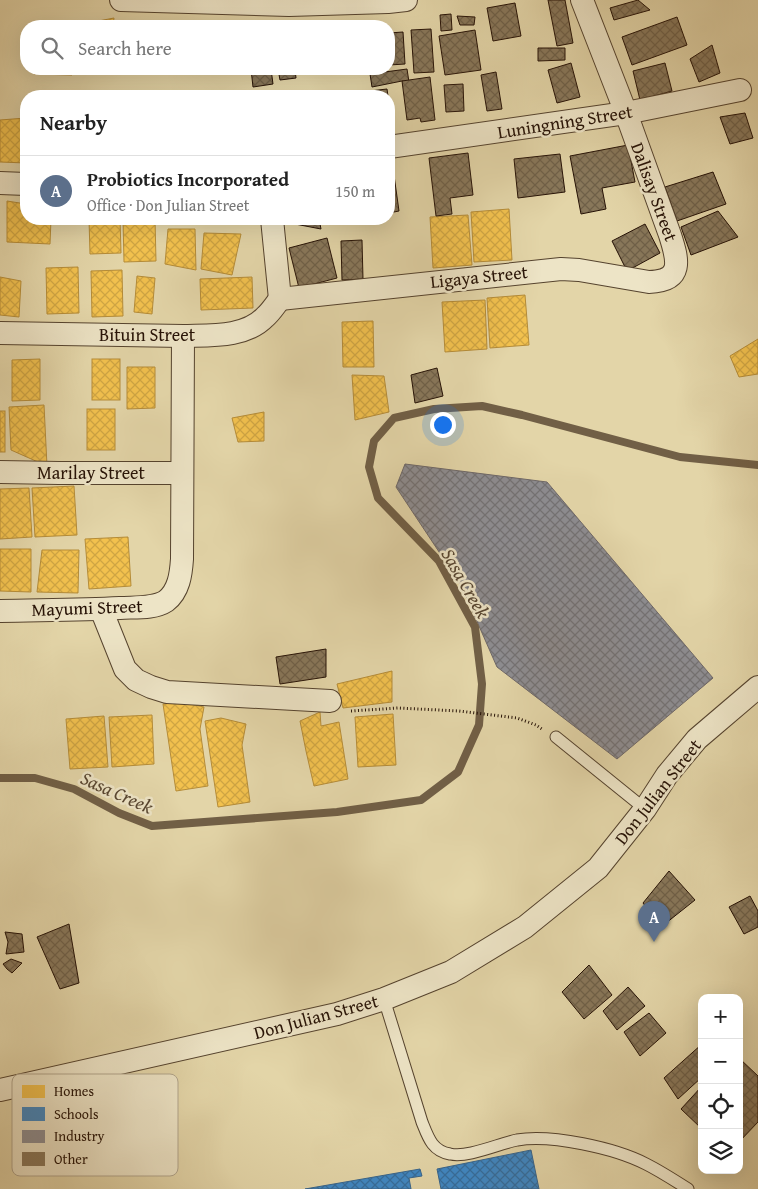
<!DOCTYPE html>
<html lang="en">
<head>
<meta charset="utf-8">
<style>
  :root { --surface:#fff; --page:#f6f6f6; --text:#222; --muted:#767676; --line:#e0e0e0; --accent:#1a73e8 }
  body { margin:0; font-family:"Gentium Book Plus",serif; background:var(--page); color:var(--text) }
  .controls { position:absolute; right:15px; bottom:15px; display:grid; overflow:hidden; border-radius:10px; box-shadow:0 5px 20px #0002 }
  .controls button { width:45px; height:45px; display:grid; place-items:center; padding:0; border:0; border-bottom:1px solid var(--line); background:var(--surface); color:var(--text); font:25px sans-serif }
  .you { position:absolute; left:442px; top:424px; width:18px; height:18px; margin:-12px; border:4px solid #fff; border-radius:50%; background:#1a73e8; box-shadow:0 0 0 8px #1a73e833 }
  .badge { display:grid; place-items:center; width:32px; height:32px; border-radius:50%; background:var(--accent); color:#fff; font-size:16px; font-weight:700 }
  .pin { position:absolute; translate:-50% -41px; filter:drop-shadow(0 1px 2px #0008) }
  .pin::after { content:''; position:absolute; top:26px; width:18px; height:15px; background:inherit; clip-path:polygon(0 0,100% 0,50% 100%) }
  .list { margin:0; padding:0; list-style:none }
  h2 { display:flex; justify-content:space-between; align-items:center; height:65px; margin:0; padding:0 20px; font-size:21px }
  h2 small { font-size:16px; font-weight:400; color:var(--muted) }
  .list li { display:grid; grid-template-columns:32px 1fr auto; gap:15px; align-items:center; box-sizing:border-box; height:70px; padding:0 20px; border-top:1px solid var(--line) }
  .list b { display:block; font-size:19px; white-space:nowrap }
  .list p { margin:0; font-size:16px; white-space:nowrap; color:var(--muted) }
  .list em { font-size:16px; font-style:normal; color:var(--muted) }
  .icon { flex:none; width:28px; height:28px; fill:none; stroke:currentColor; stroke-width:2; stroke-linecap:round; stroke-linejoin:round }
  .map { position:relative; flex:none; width:758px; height:1189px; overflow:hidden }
  .search { position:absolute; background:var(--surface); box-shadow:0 5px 20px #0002; left:20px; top:20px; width:375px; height:55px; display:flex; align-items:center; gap:12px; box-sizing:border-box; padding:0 18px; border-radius:20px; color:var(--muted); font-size:19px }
  .panel { position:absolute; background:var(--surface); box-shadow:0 5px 20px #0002; left:20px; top:90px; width:375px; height:135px; border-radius:20px }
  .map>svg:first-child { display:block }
</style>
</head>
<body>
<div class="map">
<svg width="758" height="1189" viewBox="0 0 758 1189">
  <defs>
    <pattern id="homes-cross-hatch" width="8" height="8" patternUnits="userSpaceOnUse" patternTransform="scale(1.25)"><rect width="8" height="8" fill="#f2c14e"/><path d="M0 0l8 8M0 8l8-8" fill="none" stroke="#cfa543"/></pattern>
    <pattern id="schools-cross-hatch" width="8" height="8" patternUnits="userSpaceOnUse" patternTransform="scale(1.25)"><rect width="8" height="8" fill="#3f88c5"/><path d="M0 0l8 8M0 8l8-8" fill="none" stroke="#356e9e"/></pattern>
    <pattern id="industry-cross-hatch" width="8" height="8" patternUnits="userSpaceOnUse" patternTransform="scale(1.25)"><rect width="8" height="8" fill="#8d8d92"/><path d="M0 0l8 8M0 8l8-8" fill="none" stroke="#737275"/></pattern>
    <pattern id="building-cross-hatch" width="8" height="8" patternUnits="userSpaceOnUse" patternTransform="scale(1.25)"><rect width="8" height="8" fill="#88775a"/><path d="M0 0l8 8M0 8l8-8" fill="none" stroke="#6f6048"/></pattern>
  </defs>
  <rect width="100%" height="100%" fill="#e3d5a8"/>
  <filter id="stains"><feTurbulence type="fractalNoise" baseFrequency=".004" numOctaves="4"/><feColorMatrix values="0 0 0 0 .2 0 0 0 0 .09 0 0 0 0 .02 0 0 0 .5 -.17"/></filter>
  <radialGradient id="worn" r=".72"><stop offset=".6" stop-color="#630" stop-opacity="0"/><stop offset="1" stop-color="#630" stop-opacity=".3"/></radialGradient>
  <!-- homes -->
  <g fill="url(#homes-cross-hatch)" stroke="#b58c38">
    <polygon points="114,18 113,26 83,26 83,24"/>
    <polygon points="34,69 71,69 72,75 34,74"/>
    <polygon points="119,69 150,69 151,71 119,71"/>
    <polygon points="158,69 190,69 190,71 158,72"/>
    <polygon points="26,118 26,163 0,162 0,120"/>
    <polygon points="7,201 26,204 26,219 51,219 50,244 7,242"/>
    <polygon points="509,209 512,260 474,262 471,212"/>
    <polygon points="468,215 472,265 433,268 430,217"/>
    <polygon points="89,219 120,219 121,253 90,254"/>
    <polygon points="123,219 155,219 156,261 124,262"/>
    <polygon points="168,229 195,229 196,270 165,264"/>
    <polygon points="204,233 241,234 232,275 201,269"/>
    <polygon points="78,267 79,313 47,314 46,268"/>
    <polygon points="122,270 123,316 92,317 91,271"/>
    <polygon points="137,276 155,278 152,314 134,312"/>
    <polygon points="0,277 21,281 19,317 0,315"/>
    <polygon points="252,277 253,308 201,310 200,279"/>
    <polygon points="525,295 529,345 490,348 487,298"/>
    <polygon points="485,300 487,349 445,352 442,302"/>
    <polygon points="373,321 374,367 343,367 342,322"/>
    <polygon points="758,339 758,374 739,377 730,356"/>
    <polygon points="40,359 40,400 12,401 12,360"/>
    <rect x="92" y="359" width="28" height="41"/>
    <polygon points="127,367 155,367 155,408 127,409"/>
    <polygon points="352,375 384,376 389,412 355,420"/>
    <polygon points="44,405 47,466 11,450 9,407"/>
    <rect x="87" y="409" width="28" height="41"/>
    <rect x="0" y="411" width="5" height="41"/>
    <polygon points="264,412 264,441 238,442 232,418"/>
    <polygon points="74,486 77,535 35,537 32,488"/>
    <polygon points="29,488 32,537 0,539 0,489"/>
    <polygon points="128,537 131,586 89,589 85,539"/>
    <polygon points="0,549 31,549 31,592 0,591"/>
    <polygon points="42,550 79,550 78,593 37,592"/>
    <polygon points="392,671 392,702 343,708 337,684"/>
    <polygon points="180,702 204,707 200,729 208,786 176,791 163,704"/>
    <polygon points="320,712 321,726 339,722 348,779 314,786 306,751 300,721"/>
    <polygon points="393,714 396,765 358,767 355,717"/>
    <polygon points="152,715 154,764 112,767 109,717"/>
    <polygon points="104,716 108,767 70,769 66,719"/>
    <polygon points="221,718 246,724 242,745 250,802 218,807 205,721"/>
  </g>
  <!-- schools -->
  <g fill="url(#schools-cross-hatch)" stroke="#38658c">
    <polygon points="531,1150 539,1189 441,1189 437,1169"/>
    <polygon points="420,1169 422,1176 409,1178 411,1189 305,1189"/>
  </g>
  <!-- industry -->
  <polygon fill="url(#industry-cross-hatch)" stroke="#6e6868" points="405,464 547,482 713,678 617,759 497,667 461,585 396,487"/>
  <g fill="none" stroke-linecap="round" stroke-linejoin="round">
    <!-- stream -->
    <polyline stroke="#715f46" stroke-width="8" points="0,778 35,778 74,789 119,813 152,826 337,812 421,800 458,772 479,725 482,684 475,627 439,561 378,498 369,467 374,441 394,418 434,409 482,406 522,415 680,457 758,465"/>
  </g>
  <!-- building -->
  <g fill="url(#building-cross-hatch)" stroke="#261206">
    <polygon points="548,0 565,0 573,43 557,46"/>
    <polygon points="638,0 650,10 614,20 610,8"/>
    <polygon points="515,3 521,36 493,41 487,8"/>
    <polygon points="451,14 452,30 441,31 440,15"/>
    <polygon points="457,16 475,17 474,25 460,25"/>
    <polygon points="677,17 687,45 632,65 622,37"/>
    <polygon points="431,29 434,72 414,73 411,30"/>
    <polygon points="475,30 481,70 445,75 439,36"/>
    <polygon points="403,32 405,64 389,65 389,33"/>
    <polygon points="712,45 720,73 699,82 690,59"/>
    <polygon points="538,48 565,48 565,60 538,61"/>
    <polygon points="571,63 580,97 557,103 548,70"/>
    <polygon points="665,63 672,91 640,100 633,71"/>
    <polygon points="251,69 271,69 273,84 253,87"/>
    <polygon points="278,69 295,69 296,78 280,80"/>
    <polygon points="339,69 369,69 369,70 340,73"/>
    <polygon points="407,69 409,82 402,81 372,87 370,74"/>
    <polygon points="496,72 502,109 487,111 481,75"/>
    <polygon points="430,77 435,120 421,122 420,118 407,120 402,81"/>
    <polygon points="463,84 464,111 446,112 444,85"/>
    <polygon points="387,89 388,96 353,96 352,93"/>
    <polygon points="389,101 392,132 389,132"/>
    <polygon points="745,113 753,138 730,144 720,117"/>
    <polygon points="628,145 635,182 602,188 606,209 581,214 570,156"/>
    <polygon points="468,153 473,195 450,198 452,214 436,216 429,158"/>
    <polygon points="560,154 565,192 518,198 514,159"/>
    <polygon points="392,161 399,211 389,213 389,162"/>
    <polygon points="713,172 726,204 677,221 665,187"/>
    <polygon points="718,211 738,237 691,255 681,227"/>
    <polygon points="294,219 319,219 321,229 295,224"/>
    <polygon points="645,224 660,253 627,271 612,241"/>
    <polygon points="327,238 337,278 299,288 289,248"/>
    <polygon points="362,240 363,279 342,280 341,241"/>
    <polygon points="437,368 443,396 415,403 411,375"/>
    <polygon points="326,649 326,677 280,684 276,657"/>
    <polygon points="669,871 695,900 661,927 643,903"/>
    <polygon points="750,896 758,911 758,927 744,934 729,907"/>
    <polygon points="69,924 79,983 60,989 37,937"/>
    <polygon points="5,932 22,934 24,952 6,954 8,942"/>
    <polygon points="11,959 22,963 12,973 7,969 3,964"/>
    <polygon points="589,965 612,995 584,1019 562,992"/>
    <polygon points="628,987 645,1006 617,1030 603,1011"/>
    <polygon points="649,1013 666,1033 640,1056 624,1032"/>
    <polygon points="702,1044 702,1077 678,1099 664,1078"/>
    <polygon points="739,1058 758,1076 758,1122 739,1142"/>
    <polygon points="702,1086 702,1129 681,1109"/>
  </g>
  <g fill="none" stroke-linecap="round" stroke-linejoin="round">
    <!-- service casing -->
    <g stroke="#55432e" stroke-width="13">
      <g id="service">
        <polyline points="556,737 645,809"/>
        <path d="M384,999L422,1122C428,1137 432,1151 450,1154C468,1158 498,1144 517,1140C551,1134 615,1148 646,1164C660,1171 674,1180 688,1189"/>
      </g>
    </g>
    <!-- minor casing -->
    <g stroke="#55432e" stroke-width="24">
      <g id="minor">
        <polyline points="121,0 289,5 388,2 406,0"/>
        <polyline points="389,147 626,113 740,90"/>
        <polyline points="0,183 26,184"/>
        <polyline points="272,219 280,299"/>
        <path d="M280,299L561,269L579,270L649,282C684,281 678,260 670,235L626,113L582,0"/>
        <path d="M0,333L183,336C209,335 245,338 265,317C271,312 275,305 280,299"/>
        <polyline points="0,472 59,473 182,473"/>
        <polyline points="101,609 125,669 136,680 151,687 167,692 330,701"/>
        <path d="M0,611C40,610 80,610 120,608C134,607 154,609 166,601C179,591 181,574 182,559L183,336"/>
        <polyline points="0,1090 337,1014 384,999 451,972 525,927 598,868 645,809 667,775 697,739 758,687"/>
      </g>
    </g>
    <!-- path -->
    <polyline stroke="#261206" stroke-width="3" stroke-dasharray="1 2.5" stroke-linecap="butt" points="351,711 398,708 459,711 517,718 536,725 542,729"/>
    <!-- service -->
    <use href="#service" stroke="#ede4c6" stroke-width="11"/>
    <!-- minor -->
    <use href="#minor" stroke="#ede4c6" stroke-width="22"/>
  </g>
  <g text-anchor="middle" stroke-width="5" stroke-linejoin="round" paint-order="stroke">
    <!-- street labels -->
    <g font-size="18" fill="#261206" stroke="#ede4c6">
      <text transform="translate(565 122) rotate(-9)" y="6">Luningning Street</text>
      <text transform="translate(654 192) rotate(70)" y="6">Dalisay Street</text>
      <text transform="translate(479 277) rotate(-6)" y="6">Ligaya Street</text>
      <text x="147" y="341">Bituin Street</text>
      <text x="91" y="479">Marilay Street</text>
      <text transform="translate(87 608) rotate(-2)" y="6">Mayumi Street</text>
      <text transform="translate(658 792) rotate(-52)" y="6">Don Julian Street</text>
      <text transform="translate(316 1017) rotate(-15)" y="6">Don Julian Street</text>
    </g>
    <!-- water labels -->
    <g font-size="19" font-style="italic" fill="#584631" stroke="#ede4c6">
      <text transform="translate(466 583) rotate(60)" y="7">Sasa Creek</text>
      <text transform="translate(117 792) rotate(24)" y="7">Sasa Creek</text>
    </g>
  </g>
  <!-- legend -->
  <rect x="12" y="1074" width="166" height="102" rx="8" fill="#ede4c6" stroke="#b1a58c" stroke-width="1"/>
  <rect x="22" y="1085" width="23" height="13" fill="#f2c14e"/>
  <rect x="22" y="1107" width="23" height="14" fill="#3f88c5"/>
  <rect x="22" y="1130" width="23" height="13" fill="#8d8d92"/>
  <rect x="22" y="1152" width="23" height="14" fill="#88775a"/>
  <g font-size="14" fill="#261206">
    <text x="54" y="1096">Homes</text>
    <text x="54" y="1119">Schools</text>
    <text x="54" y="1141">Industry</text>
    <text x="54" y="1164">Other</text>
  </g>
  <rect width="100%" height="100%" filter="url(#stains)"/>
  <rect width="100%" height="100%" fill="url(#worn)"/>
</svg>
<div class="controls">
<button>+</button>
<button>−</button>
<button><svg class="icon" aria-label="locate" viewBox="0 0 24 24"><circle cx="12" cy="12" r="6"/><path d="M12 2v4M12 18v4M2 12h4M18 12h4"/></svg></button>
<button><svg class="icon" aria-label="layers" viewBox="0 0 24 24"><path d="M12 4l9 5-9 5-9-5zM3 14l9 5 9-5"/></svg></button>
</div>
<div class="you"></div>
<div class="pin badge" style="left:654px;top:942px;background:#5c6f8a">A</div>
<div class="search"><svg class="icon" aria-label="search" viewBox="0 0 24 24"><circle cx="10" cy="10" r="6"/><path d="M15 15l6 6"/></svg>Search here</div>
<section class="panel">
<h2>Nearby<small></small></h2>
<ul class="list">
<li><span class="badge" style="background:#5c6f8a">A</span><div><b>Probiotics Incorporated</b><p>Office · Don Julian Street</p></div><em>150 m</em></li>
</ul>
</section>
</div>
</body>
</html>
